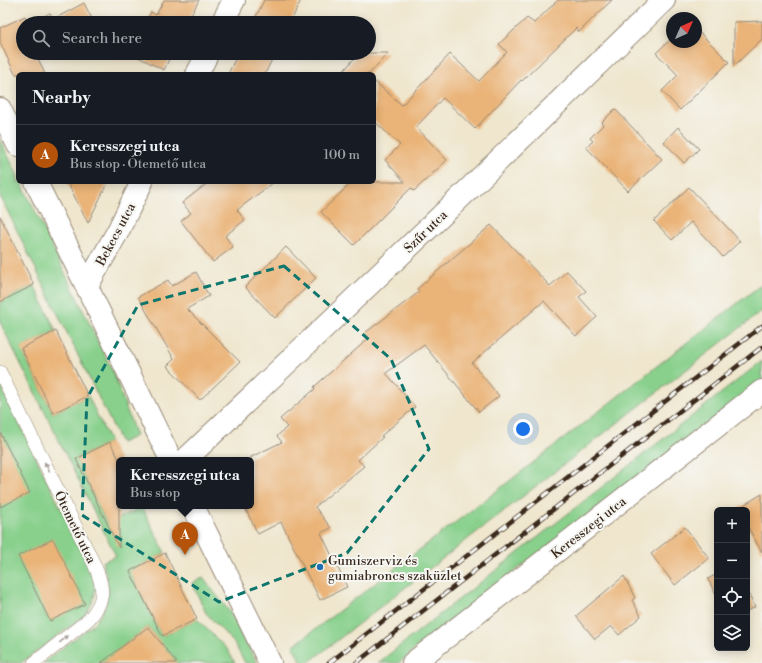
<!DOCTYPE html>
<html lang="en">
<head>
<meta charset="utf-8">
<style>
  :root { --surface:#171b24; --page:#242831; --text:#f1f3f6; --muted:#9ea1a6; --line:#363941; --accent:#b45309 }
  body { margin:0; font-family:"Libre Bodoni",serif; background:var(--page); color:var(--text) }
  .controls { position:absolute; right:12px; bottom:12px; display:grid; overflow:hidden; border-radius:6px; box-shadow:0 2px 10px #0003 }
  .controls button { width:36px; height:36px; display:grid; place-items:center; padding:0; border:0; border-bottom:1px solid var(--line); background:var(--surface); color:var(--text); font:20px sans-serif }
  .compass { position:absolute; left:666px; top:12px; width:36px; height:36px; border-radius:50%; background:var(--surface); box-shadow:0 2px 10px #0003; rotate:45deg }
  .you { position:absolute; left:523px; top:429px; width:14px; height:14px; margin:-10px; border:3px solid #fff; border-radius:50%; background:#1a73e8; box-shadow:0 0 0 6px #1a73e833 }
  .badge { display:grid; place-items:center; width:26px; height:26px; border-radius:50%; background:var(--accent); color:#fff; font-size:13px; font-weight:700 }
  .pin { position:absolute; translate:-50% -33px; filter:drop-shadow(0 1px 2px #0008) }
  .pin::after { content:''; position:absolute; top:21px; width:14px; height:12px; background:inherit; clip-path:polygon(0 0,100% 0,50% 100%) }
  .popup { position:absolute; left:116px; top:457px; width:138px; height:52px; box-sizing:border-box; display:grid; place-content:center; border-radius:6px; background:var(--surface); filter:drop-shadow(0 1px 3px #0005); font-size:13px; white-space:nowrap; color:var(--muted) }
  .popup b { font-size:15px; color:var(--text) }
  .popup::after { content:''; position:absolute; left:50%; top:100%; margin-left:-8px; border:8px solid transparent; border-top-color:var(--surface) }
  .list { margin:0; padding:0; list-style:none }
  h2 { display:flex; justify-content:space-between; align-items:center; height:52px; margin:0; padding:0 16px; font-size:17px }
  h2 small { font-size:13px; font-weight:400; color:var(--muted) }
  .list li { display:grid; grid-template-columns:26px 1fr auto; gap:12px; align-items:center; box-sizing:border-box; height:60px; padding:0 16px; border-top:1px solid var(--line) }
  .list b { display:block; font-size:15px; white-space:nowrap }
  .list p { margin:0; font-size:13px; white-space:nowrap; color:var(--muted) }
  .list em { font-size:13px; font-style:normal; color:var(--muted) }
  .icon { flex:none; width:22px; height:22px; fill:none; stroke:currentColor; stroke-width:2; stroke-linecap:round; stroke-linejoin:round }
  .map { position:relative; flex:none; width:762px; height:663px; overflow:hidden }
  .search { position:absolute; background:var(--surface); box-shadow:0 2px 10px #0003; left:16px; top:16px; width:360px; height:44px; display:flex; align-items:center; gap:10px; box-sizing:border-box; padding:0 14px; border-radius:22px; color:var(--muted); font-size:15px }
  .panel { position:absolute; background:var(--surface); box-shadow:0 2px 10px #0003; left:16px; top:72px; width:360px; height:112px; border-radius:6px }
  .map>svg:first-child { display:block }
</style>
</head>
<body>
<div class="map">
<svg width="762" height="663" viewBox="0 0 762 663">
  <rect width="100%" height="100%" fill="#f6f6f2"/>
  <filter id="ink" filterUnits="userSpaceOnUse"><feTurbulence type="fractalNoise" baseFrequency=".025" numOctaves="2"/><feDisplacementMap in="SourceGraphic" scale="8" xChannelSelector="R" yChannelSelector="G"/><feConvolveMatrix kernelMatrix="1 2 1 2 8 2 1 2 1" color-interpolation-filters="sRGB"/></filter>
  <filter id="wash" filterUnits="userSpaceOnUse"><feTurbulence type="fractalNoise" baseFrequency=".012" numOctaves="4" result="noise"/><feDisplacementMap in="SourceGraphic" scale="16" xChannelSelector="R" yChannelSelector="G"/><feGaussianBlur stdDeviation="0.9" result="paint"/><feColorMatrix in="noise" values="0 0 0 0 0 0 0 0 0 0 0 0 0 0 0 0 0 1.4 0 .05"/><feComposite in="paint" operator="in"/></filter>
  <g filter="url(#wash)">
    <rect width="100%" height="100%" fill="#efe6cd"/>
    <!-- green -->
    <g fill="#88d08c" stroke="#627d55">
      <polygon points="0,139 18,176 18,182 21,182 112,370 119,388 136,436 121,443 0,196"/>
      <polygon points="762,284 762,311 308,663 302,663 293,646 494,493"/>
      <path d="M34,285L56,331L21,348L53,413L88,396L110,442L76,459L107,524L142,507L165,553L130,571L162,636L197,619L227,649L235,663H162L171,656L148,627L101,663H43L91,626C112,606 111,587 102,562L116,556L0,322V302Z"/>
      <polygon points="762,361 762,381 423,642 399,663 378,663"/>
      <path d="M0,384L91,570C98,590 96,600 84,616L21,663H0Z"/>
      <polygon points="203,578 230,612 257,663 245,663 234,643 206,613 192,583"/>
    </g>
    <g id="blocks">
      <!-- building -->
      <g fill="#eab377">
        <polygon points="164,0 199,0 187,23 145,23 151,12 156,15"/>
        <polygon points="264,0 301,0 290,23 253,23"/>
        <polygon points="558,0 612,0 579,32 576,28 522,81 521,80 475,129 443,98 416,127 447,160 414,191 411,188 354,245 321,212 352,182 405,182 385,160 400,145 374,121 374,81 402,105 450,54 479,81 507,52 499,44 527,18 534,23"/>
        <polygon points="84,3 94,23 31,23 50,13 54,19"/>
        <polygon points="25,16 29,23 23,23 23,53 43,53 37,56 45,74 15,74 0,42 0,28"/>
        <polygon points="762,21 762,39 734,66 734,22"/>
        <polygon points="696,29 729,62 680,110 662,91 678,75 656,53 672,38 672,42 696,42"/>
        <polygon points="130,53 172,53 164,70"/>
        <polygon points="238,53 275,53 265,74 228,74"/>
        <polygon points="359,53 388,53 369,74 341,74"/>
        <polygon points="615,109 662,159 628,191 586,147 593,141 590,138 603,125 601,123"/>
        <polygon points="678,127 699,149 684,163 664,142"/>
        <polygon points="67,182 108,182 88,223"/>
        <polygon points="209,182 274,182 237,210 245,220 225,236 233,247 213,262 181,221 191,213 182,203"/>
        <polygon points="689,187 740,241 723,257 691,222 672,240 654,221"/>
        <polygon points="0,216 34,285 0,302"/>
        <polygon points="491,225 550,286 567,271 586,291 579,297 597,317 576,336 544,301 472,363 499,396 479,412 424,345 386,373 415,407 381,436 383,437 358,460 364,466 315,507 331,528 321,533 347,587 320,600 281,522 258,534 244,506 251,506 251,457 282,442 277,436 287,427 280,419 315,389 314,387 369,338 365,333 419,292 417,289"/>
        <polygon points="286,247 316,278 275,318 245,287"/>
        <polygon points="196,272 209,296 187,309 240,362 200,400 167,366 174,359 138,297 168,280 172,286"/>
        <polygon points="56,331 88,396 53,413 21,348"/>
        <polygon points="0,432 30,493 0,507"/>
        <polygon points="110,442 119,459 119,548 76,459"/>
        <polygon points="762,494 762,552 747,526 747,510 738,510 737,509"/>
        <polygon points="685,527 709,558 675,585 651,554"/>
        <polygon points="53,539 85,604 50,621 18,556"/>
        <polygon points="165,553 197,619 162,636 130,571"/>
        <polygon points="717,574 717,597 708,579"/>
        <polygon points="624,576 635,598 632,600 641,616 619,635 611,626 595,639 576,616"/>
        <polygon points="747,590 755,607 747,611"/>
        <polygon points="148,627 177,663 101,663"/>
      </g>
    </g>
  </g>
  <g filter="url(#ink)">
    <use href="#blocks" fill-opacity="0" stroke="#958876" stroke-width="1"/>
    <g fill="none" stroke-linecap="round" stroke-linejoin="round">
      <!-- lane casing -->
      <g stroke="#958876" stroke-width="14">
        <path id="lane" d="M0,372L95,566C104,588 106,600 89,619L34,663"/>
      </g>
      <!-- street casing -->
      <g stroke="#958876" stroke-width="24">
        <g id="street">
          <polyline points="222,23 234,0"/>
          <polyline points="197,74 208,53"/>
          <polyline points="0,109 18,145"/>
          <polyline points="36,182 171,460"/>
          <polyline points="87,286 118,231 142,182"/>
          <polyline points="185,460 439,218 664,0"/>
          <polyline points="193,506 270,663"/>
          <polyline points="413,663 762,391"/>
        </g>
      </g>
      <!-- lane -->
      <use href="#lane" stroke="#fff" stroke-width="13"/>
      <!-- street -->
      <use href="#street" stroke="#fff" stroke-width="22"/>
      <!-- rail casing -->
      <g stroke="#3b2a1e" stroke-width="4.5">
        <g id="rail">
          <polyline points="329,663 762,326"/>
          <polyline points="356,663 762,347"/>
        </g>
      </g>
      <!-- rail -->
      <use href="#rail" stroke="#f6f6f2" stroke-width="3" stroke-dasharray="9" stroke-linecap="butt"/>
    </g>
    <!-- one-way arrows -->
    <defs><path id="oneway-solid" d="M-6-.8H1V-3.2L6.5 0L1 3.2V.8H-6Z"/></defs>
    <g fill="#a79f9a">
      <use href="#oneway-solid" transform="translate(47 467) rotate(-116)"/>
      <use href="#oneway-solid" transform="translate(64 639) rotate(-39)"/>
    </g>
  </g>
  <!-- marked area -->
  <path fill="none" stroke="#0f766e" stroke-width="3" stroke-dasharray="8 5" stroke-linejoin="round" d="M284,266L391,359L429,449L347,553L219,602L82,515L87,398L138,305Z"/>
  <!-- markers -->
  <circle fill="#1f6fb2" stroke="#f6f6f2" stroke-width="1.5" cx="320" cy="567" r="4"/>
  <g text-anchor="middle" stroke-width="4" stroke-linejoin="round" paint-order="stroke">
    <!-- street labels -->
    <g font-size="13" fill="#3b2a1e" stroke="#f6f6f2">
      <text transform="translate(425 231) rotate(-44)" y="5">Szűr utca</text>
      <text transform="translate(115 234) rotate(-62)" y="5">Bekecs utca</text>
      <text transform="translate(76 527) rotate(64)" y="5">Ótemető utca</text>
      <text transform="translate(588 527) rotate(-38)" y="5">Keresszegi utca</text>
    </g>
    <!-- poi labels -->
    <g font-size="13" fill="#3b2a1e" stroke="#f6f6f2" text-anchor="start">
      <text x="328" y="565">Gumiszerviz és<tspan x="328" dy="15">gumiabroncs szaküzlet</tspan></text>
    </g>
  </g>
</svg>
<div class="controls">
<button>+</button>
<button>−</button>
<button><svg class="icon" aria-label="locate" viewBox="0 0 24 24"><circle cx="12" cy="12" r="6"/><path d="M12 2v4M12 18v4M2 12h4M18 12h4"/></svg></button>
<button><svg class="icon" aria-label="layers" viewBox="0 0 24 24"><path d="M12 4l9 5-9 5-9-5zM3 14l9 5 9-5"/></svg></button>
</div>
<svg class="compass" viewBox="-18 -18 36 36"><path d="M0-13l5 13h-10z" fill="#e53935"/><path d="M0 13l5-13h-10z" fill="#9ea1a6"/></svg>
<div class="you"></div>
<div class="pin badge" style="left:185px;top:555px">A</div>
<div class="popup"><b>Keresszegi utca</b>Bus stop</div>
<div class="search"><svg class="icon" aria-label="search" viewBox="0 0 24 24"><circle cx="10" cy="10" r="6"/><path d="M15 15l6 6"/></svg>Search here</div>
<section class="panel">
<h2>Nearby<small></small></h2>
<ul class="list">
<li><span class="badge">A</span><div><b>Keresszegi utca</b><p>Bus stop · Ótemető utca</p></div><em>100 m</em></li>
</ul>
</section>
</div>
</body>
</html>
